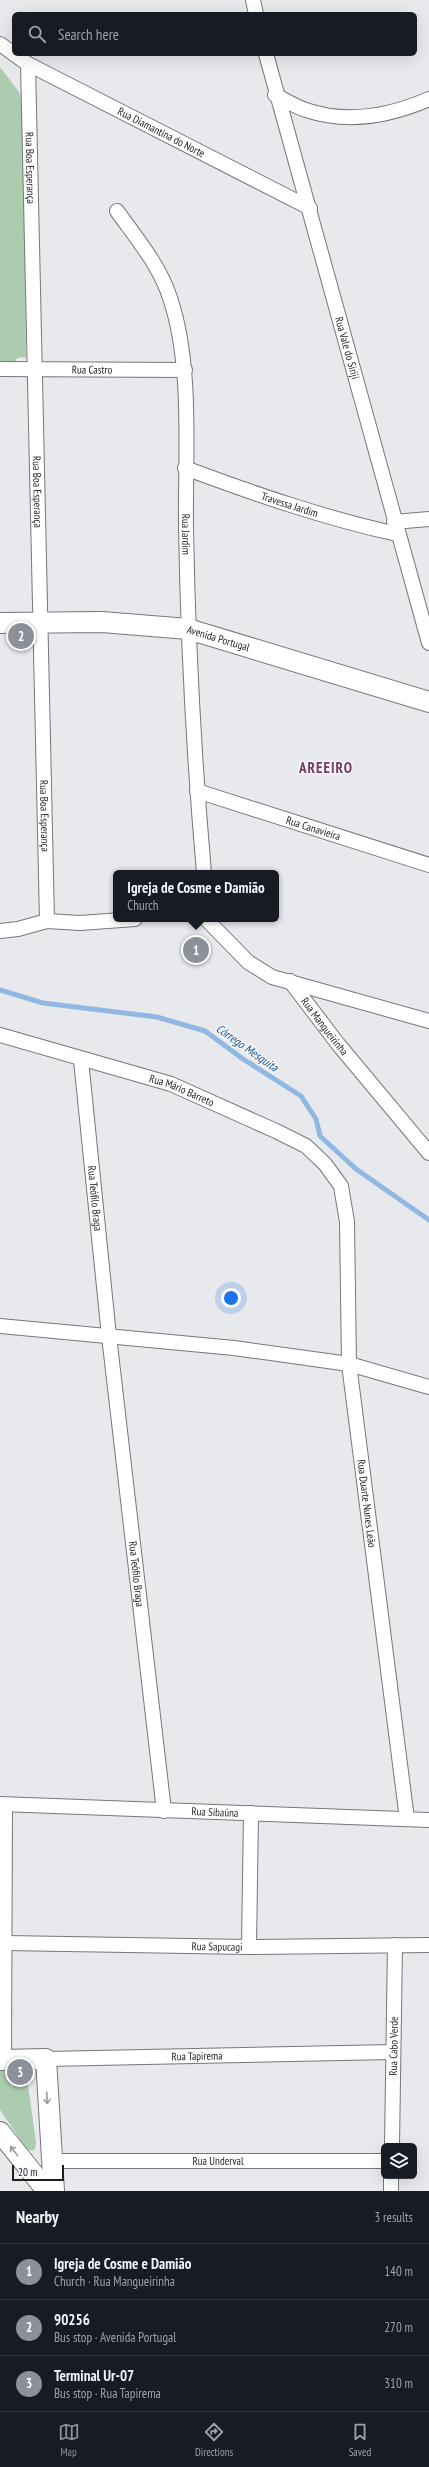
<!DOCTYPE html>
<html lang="en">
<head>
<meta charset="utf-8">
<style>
  :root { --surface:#171b24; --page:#20242c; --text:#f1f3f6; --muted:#9ea1a6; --line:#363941; --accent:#8c9099 }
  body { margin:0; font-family:"PT Sans Narrow",sans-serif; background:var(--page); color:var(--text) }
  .controls { position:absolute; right:12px; bottom:12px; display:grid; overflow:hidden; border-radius:6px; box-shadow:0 4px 16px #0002 }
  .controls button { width:36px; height:36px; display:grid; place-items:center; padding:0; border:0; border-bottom:1px solid var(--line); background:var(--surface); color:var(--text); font:20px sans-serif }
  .scale { position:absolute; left:12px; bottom:10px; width:52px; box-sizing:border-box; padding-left:4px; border:2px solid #1e1e1f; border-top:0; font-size:11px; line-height:14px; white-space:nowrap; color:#1e1e1f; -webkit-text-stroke:3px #f6f7fa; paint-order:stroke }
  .you { position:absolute; left:231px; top:1298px; width:14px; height:14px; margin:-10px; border:3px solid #fff; border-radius:50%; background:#1a73e8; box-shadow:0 0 0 6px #1a73e833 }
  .badge { display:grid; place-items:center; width:26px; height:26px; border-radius:50%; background:var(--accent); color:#fff; font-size:13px; font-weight:700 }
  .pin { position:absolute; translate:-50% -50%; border:2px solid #fff; box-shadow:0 1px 4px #0006 }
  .popup { position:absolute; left:113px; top:870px; width:166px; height:52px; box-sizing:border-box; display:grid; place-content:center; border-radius:6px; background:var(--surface); filter:drop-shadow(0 1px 3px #0005); font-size:13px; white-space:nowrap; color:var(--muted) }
  .popup b { font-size:15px; color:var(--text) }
  .popup::after { content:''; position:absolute; left:50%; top:100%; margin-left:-8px; border:8px solid transparent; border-top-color:var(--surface) }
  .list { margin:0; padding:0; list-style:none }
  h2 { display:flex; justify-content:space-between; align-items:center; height:52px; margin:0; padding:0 16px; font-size:17px }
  h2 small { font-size:13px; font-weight:400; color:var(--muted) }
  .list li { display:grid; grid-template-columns:26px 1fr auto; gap:12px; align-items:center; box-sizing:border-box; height:56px; padding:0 16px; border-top:1px solid var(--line) }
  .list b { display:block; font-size:15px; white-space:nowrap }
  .list p { margin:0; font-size:13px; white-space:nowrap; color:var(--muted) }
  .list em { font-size:13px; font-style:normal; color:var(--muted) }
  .icon { flex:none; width:22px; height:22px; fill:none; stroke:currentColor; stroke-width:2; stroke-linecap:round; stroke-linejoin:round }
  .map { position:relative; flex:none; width:429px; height:2191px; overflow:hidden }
  .search { position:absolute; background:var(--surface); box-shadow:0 4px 16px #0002; left:12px; right:12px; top:12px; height:44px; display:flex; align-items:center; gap:10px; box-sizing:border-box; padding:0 14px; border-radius:6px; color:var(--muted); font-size:15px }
  .sheet { height:220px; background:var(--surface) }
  nav { display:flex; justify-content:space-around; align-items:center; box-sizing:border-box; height:56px; border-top:1px solid var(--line); background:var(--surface); font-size:11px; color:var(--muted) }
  nav a { display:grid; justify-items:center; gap:2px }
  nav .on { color:var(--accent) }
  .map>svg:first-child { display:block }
</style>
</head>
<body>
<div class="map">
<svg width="429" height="2191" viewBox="0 0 429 2191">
  <rect width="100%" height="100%" fill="#e8e9ed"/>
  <!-- green -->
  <g fill="#abccae">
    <polygon points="0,67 19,92 24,109 26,358 21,357 16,359 16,366 0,366"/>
    <polygon points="0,2066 24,2069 26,2071 36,2142 35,2149 32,2151 27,2149 0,2110"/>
  </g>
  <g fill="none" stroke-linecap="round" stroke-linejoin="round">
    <!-- stream -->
    <polyline stroke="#90b8e3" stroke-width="5" points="0,990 43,1003 157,1017 205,1031 243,1059 301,1096 316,1119 320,1136 356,1169 429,1220"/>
    <!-- street casing -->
    <g stroke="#77777a" stroke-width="16">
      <g id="street">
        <polyline points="253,0 256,14"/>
        <polyline points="0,44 14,54"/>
        <path id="s1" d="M14,54L28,64L310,208"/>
        <path id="s2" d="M266,54L429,643"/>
        <path id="s3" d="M28,64L47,921"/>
        <path d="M275,95C285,100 296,107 306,110C347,124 390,116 429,99"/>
        <path id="s4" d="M117,211C137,239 160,266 170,298C193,365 185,457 186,529C188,644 194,758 204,873"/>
        <path id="s5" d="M0,369L185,370"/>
        <path id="s6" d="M185,468C255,494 324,518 397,534"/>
        <polyline points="394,522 429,519"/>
        <path id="s7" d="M197,791L429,865"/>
        <polyline points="206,919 248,962 272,977 429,1021"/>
        <polyline points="0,931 18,929 47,921 80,923 135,919"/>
        <path id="s8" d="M290,981L338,1044L429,1153"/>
        <path id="s9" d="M0,1035L171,1084L276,1131L306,1146L325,1164L341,1186L347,1222L349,1364L407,1819"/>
        <path id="s10" d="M81,1060L109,1336L164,1811"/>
        <polyline points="0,1326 234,1348 349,1364 429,1387"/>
        <path id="s11" d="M0,1804L429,1820"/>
        <path id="s12" d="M5,1943L249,1947L429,1945"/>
        <polyline points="249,1947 251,1813"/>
        <path id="s13" d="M46,2059L393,2052"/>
        <polyline points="4,2060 5,1805"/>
        <path id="s14" d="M392,2146L395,1945"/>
        <path id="s15" d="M52,2161H384"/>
        <polyline points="391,2191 391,2176"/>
      </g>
    </g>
    <!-- secondary casing -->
    <g stroke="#77777a" stroke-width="22">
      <g id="secondary">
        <path id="s16" d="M0,623L102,622L188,629L429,702"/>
        <polyline points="0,2060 46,2059 54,2191"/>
        <polyline points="0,2132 47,2191"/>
      </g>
    </g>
    <!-- street -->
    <use href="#street" stroke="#fff" stroke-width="14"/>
    <!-- secondary -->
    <use href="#secondary" stroke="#fff" stroke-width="20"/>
  </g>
  <!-- one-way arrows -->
  <defs><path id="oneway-shaft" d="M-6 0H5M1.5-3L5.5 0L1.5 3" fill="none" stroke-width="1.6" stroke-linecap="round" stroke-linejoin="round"/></defs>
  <g stroke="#9a9a9a">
    <use href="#oneway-shaft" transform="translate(47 2098) rotate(87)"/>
    <use href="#oneway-shaft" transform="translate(14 2151) rotate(-128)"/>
  </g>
  <g text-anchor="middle" stroke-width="3" stroke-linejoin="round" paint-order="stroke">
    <!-- street labels -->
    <g font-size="11" fill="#1e1e1f" stroke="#f6f7fa">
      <text dy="4" stroke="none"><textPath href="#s1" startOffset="167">Rua Diamantina do Norte</textPath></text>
      <text dy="4" stroke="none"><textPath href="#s3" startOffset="104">Rua Boa Esperança</textPath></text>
      <text dy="4" stroke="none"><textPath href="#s2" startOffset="305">Rua Vale do Siriji</textPath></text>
      <text dy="4" stroke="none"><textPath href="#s5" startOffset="92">Rua Castro</textPath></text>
      <text dy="4" stroke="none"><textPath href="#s3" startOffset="428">Rua Boa Esperança</textPath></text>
      <text dy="4" stroke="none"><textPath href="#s6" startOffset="111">Travessa Jardim</textPath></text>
      <text dy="4" stroke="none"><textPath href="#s4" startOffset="340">Rua Jardim</textPath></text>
      <text dy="4" stroke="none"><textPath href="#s16" startOffset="220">Avenida Portugal</textPath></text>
      <text dy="4" stroke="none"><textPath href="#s3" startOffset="752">Rua Boa Esperança</textPath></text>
      <text dy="4" stroke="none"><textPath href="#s7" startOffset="122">Rua Canavieira</textPath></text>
      <text dy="4" stroke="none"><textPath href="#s8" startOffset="57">Rua Mangueirinha</textPath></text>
      <text dy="4" stroke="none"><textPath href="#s9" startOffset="190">Rua Mário Barreto</textPath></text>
      <text dy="4" stroke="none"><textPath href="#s10" startOffset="139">Rua Teófilo Braga</textPath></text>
      <text dy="4" stroke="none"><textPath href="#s9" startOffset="699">Rua Duarte Nunes Leão</textPath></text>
      <text dy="4" stroke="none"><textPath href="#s10" startOffset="517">Rua Teófilo Braga</textPath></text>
      <text dy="4" stroke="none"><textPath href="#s11" startOffset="215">Rua Sibaúna</textPath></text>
      <text dy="4" stroke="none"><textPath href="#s12" startOffset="212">Rua Sapucagi</textPath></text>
      <text dy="4" stroke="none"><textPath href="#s14" startOffset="100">Rua Cabo Verde</textPath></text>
      <text dy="4" stroke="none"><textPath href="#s13" startOffset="151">Rua Tapirema</textPath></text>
      <text dy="4" stroke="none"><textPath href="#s15" startOffset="166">Rua Underval</textPath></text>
    </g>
    <!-- water labels -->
    <g font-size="12" font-style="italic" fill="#1e568c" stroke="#f6f7fa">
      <text transform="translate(247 1048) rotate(35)" y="4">Córrego Mesquita</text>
    </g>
    <!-- district labels -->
    <g font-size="15" font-weight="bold" letter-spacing="1" fill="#773961" stroke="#f6f7fa">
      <text x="326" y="773">AREEIRO</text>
    </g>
  </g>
</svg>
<div class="controls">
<button><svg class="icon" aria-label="layers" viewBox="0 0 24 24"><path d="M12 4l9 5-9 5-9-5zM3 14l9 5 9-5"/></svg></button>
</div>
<div class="scale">20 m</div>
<div class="you"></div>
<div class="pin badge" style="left:196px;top:950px">1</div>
<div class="popup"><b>Igreja de Cosme e Damião</b>Church</div>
<div class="pin badge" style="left:21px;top:636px">2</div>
<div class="pin badge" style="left:20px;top:2072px">3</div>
<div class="search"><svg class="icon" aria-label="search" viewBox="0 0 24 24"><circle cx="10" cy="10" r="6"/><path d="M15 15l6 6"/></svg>Search here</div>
</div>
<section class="sheet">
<h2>Nearby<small>3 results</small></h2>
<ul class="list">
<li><span class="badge">1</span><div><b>Igreja de Cosme e Damião</b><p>Church · Rua Mangueirinha</p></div><em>140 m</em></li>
<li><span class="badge">2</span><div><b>90256</b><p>Bus stop · Avenida Portugal</p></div><em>270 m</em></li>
<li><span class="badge">3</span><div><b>Terminal Ur-07</b><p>Bus stop · Rua Tapirema</p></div><em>310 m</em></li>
</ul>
</section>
<nav>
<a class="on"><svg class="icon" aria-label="map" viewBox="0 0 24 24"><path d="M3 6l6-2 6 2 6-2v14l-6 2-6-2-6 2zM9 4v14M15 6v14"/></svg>Map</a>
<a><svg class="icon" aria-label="directions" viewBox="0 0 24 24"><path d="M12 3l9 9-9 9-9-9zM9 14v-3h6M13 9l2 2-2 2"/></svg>Directions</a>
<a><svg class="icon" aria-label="saved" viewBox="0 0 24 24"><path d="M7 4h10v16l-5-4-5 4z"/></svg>Saved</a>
</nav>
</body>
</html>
